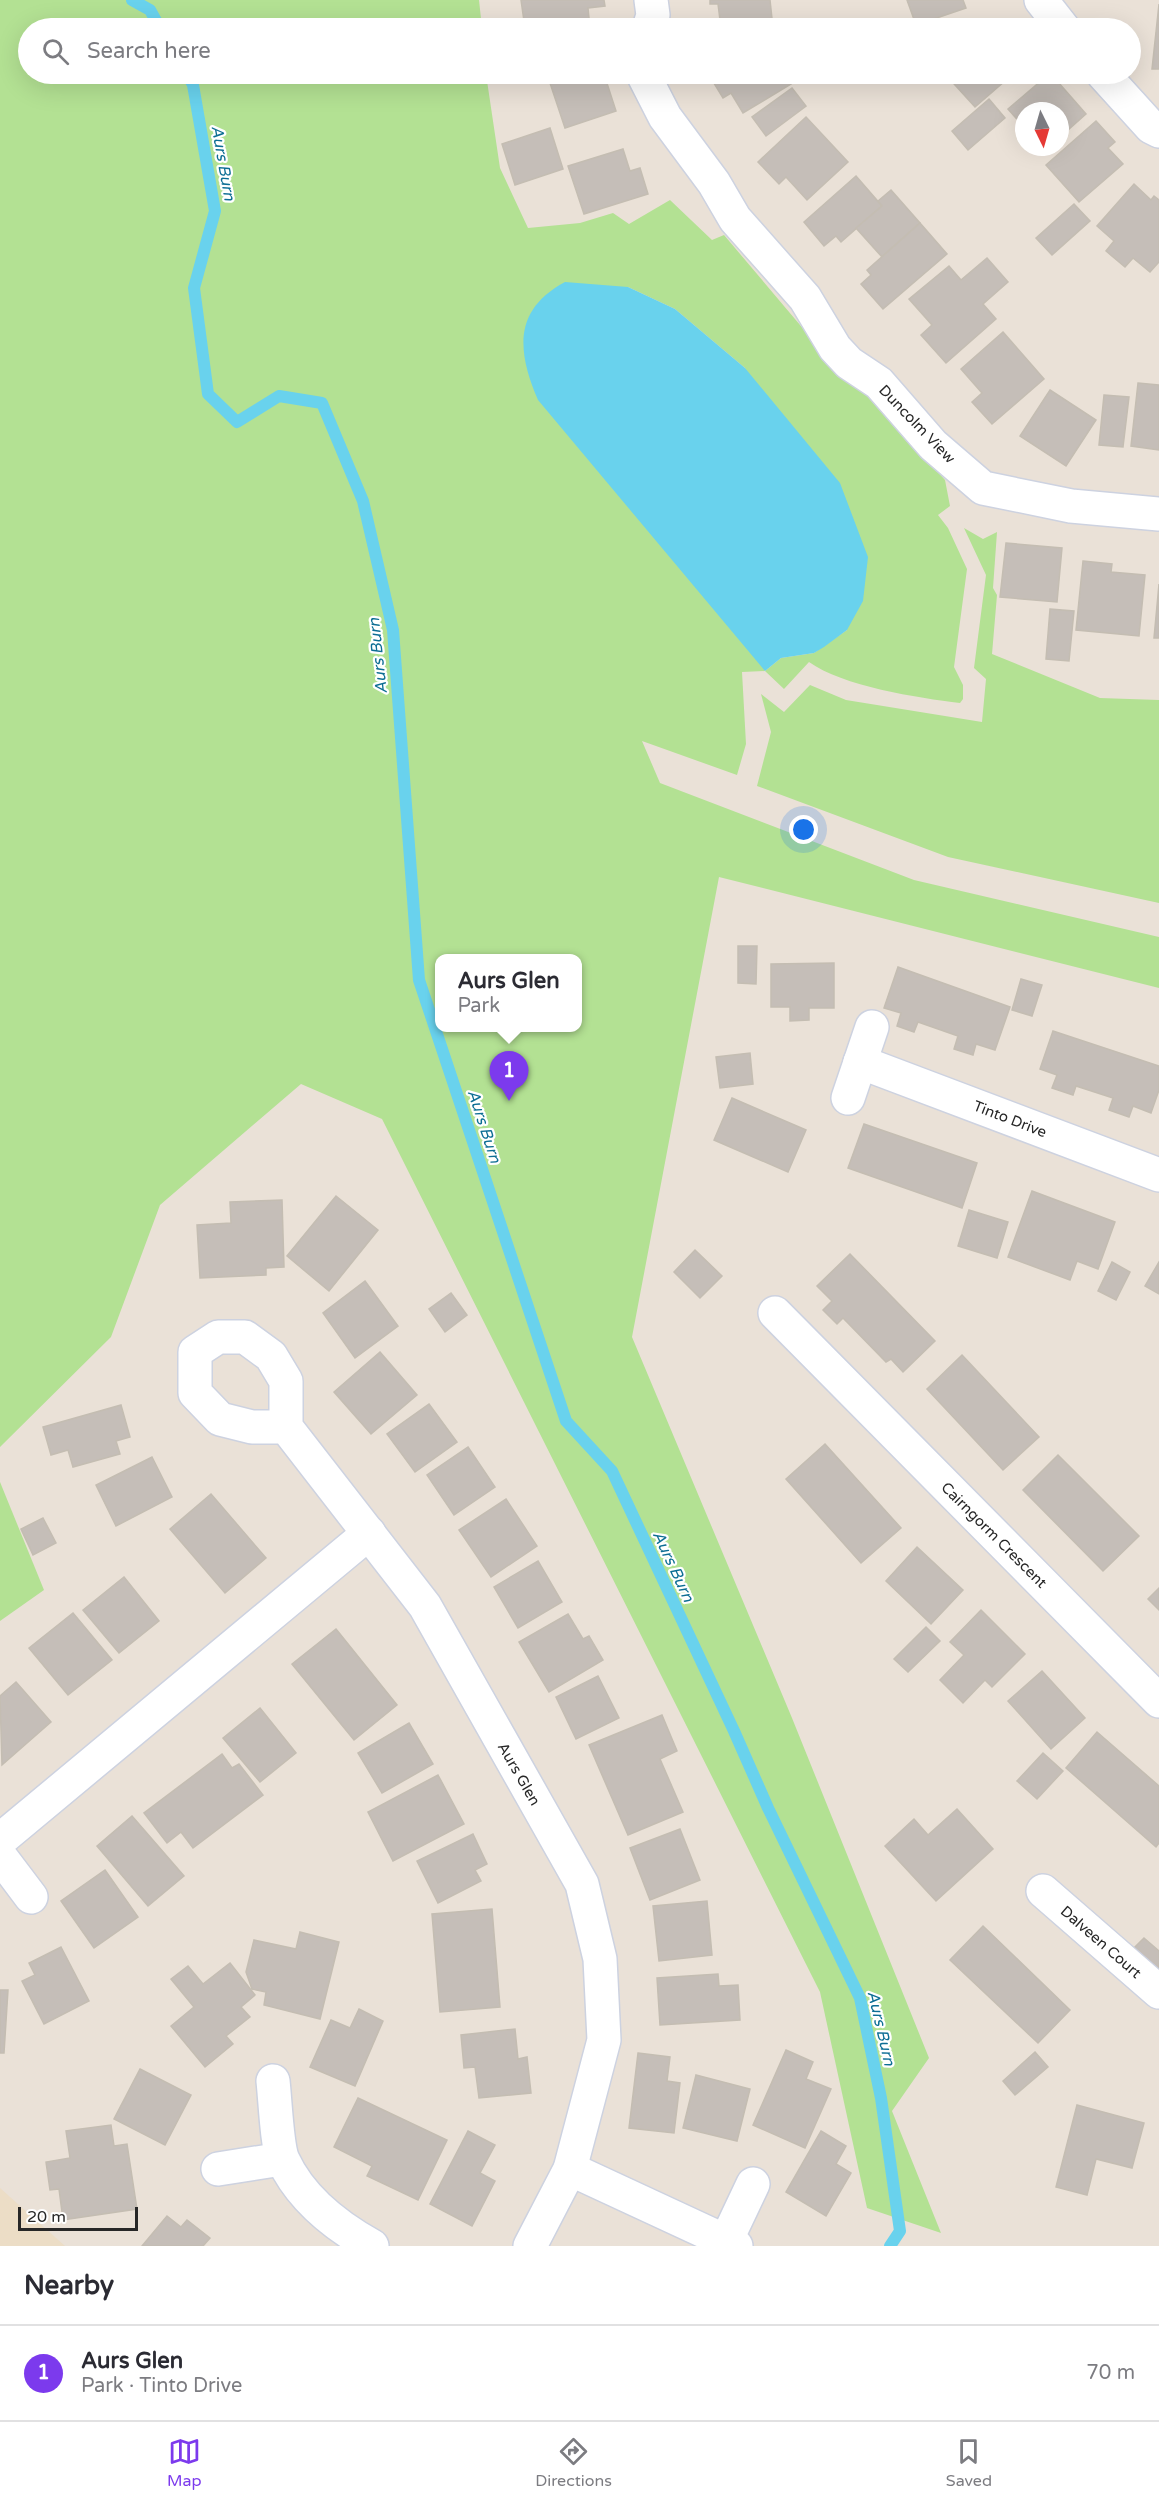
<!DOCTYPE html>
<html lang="en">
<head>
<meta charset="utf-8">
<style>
  :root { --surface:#fff; --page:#f7f7f7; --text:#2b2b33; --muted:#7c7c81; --line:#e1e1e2; --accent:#7c3aed }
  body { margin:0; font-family:"Varela Round",sans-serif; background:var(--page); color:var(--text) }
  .compass { position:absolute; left:1015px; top:102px; width:54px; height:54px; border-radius:50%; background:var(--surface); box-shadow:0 6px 24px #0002; rotate:175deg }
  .scale { position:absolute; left:18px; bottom:15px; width:120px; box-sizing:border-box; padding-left:6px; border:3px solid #272727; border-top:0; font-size:16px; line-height:21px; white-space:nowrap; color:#272727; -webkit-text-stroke:4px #fff; paint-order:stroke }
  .you { position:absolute; left:804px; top:830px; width:21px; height:21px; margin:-15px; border:4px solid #fff; border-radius:50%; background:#1a73e8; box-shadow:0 0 0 9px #1a73e833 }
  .badge { display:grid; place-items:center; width:39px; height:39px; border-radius:50%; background:var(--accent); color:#fff; font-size:20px; font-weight:700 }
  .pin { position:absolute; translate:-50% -50px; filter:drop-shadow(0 2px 3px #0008) }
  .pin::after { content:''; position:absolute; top:32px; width:21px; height:18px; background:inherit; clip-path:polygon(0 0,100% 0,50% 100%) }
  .popup { position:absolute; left:435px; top:954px; width:147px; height:78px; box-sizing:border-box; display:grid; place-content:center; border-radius:12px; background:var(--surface); filter:drop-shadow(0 2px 4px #0005); font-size:20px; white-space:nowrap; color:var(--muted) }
  .popup b { font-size:22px; color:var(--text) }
  .popup::after { content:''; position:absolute; left:50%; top:100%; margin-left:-12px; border:12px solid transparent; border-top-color:var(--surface) }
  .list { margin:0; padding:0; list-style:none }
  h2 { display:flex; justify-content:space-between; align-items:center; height:78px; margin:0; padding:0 24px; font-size:26px }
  h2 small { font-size:20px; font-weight:400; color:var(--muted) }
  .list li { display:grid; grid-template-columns:39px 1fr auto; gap:18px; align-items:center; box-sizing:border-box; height:96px; padding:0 24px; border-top:2px solid var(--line) }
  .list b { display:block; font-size:22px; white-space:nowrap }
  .list p { margin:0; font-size:20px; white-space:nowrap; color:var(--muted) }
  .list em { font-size:20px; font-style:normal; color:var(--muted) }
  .icon { flex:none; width:33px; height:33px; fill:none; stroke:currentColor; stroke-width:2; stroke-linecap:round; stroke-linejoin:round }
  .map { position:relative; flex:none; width:1159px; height:2246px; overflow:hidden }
  .search { position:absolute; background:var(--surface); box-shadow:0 6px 24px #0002; left:18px; right:18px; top:18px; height:66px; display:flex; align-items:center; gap:15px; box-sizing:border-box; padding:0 21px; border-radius:33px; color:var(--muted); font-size:22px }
  .sheet { height:174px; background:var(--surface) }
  nav { display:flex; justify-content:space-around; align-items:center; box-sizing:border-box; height:84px; border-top:2px solid var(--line); background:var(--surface); font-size:16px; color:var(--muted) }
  nav a { display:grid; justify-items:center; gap:3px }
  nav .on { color:var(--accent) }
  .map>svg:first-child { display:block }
</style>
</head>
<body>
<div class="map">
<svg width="1159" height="2246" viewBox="0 0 1159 2246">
  <rect width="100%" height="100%" fill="#eae1d7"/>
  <!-- education -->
  <polygon fill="#ecddc6" points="0,2188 65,2246 0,2246"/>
  <!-- green -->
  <g fill="#b3e193" fill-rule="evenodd">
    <path d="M0,0H479L482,28H28V74H486L500,168L528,228L580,223L613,213L629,224L670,200L712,240L724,235L811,338L864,388L945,480L950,506L938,515L948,528L967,569L954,667L963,685V699L960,703C918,698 842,686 809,662L784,689L765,671L742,672L746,744L737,775L642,741L660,783L914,880L1159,937V988L719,877L632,1337L792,1718L929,2058L892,2111L941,2233L867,2208L820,1992L382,1119L301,1084L160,1205L111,1337L0,1447ZM628,287L675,309L745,368L847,630L814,653L781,658L765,671ZM440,958H578V1028H440Z"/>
    <polygon points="964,528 983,539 997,532 993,588 997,595 992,654 1100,698 1159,700 1159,903 948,857 757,786 771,732 761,694 784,712 810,685 846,700 982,722 986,679 974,668 986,575"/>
    <polygon points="0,1482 44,1590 0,1621"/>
  </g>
  <!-- water -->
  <path fill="#69d2ed" d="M565,282L628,287L675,309L745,368L840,483L868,557L863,601L847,630L824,647L814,653L781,658L765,671L538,400C517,351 513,310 565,282Z"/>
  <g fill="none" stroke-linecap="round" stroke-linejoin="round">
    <!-- stream -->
    <g stroke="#69d2ed" stroke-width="12">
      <polyline points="132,0 150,10 160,28"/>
      <polyline points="187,74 193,85 215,211 194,288 208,394 237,422 279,396 322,403 363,501 393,630 419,980 566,1421 612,1471 734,1731 768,1808 860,1998 881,2098 900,2231 890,2246"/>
    </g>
  </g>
  <!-- building -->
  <g fill="#c5beb8" stroke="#c4bdb2" stroke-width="1.5">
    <polygon points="521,0 604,0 605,6 588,8 590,28 525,28"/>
    <polygon points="710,0 770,0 773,28 721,28 718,4 710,4"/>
    <polygon points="907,0 963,0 966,8 916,25"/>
    <polygon points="1159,4 1159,69 1152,69"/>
    <polygon points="547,74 604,74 616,111 565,128"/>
    <polygon points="711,74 784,74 791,84 743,113 731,93 723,98 709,75"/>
    <polygon points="945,74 1013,74 975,107"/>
    <polygon points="1049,74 1051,74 1086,114 1060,137 1060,111 1024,111 1024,127 1008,109"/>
    <polygon points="792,88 806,106 766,136 752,117"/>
    <polygon points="989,99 1005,118 968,150 952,131"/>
    <polygon points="806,117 848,162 807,200 786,177 779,184 758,162"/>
    <polygon points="1096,121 1115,142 1108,148 1123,164 1079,202 1046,165"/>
    <polygon points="550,128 563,169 515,185 502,144"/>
    <polygon points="623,149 630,171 640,168 648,194 584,214 568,166"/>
    <polygon points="856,176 882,206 841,242 836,236 824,246 804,222"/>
    <polygon points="1134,184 1151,200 1154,196 1159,200 1159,262 1150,272 1133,258 1125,267 1106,251 1114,241 1097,226"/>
    <polygon points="891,190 920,223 882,257 856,228 882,206 878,201"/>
    <polygon points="1074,204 1090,221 1052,255 1036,238"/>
    <polygon points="920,223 947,254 883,309 861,284 871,275 867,270"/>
    <polygon points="987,258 1008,282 983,304 996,319 946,363 921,335 932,325 909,299 949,266 961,280"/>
    <polygon points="1003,332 1044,379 992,424 972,402 982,393 961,369"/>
    <polygon points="1138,383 1159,385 1159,450 1131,446"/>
    <polygon points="1050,390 1096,420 1066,466 1020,436"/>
    <polygon points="1104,395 1129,397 1123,447 1099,445"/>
    <polygon points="1006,543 1062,548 1057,602 1000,597"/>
    <polygon points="1083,561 1112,564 1111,572 1145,575 1139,636 1076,630"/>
    <polygon points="1159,584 1159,638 1154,638"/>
    <polygon points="1050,609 1074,611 1069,661 1046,659"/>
    <polygon points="738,946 757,946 756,984 738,983"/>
    <polygon points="834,963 834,1008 809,1008 809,1020 790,1021 790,1007 771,1007 771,964"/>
    <polygon points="898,967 1010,1007 995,1050 976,1044 973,1055 954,1049 958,1036 918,1022 914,1032 897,1026 901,1013 884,1008"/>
    <polygon points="1021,979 1042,985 1032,1016 1012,1010"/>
    <polygon points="1053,1031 1159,1066 1159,1090 1151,1113 1133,1106 1129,1117 1109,1110 1113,1098 1076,1086 1073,1095 1052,1088 1057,1075 1040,1069"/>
    <polygon points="750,1053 753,1084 720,1088 716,1057"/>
    <polygon points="732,1098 806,1130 788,1172 714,1140"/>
    <polygon points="864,1124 977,1163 962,1208 848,1168"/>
    <polygon points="1032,1191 1115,1222 1098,1269 1077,1261 1070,1280 1008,1257"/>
    <polygon points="336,1196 378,1230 329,1291 287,1256"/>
    <polygon points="282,1200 284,1267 266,1268 266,1275 200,1278 197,1225 231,1223 230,1202"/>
    <polygon points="969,1210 1008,1222 997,1258 958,1246"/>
    <polygon points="695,1250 722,1276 700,1298 674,1272"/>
    <polygon points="850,1254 935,1341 903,1372 891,1359 886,1362 843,1318 837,1324 823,1310 832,1301 817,1286"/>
    <polygon points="1112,1262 1130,1272 1116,1300 1098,1291"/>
    <polygon points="1159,1262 1159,1294 1145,1286"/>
    <polygon points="365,1281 398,1326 355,1358 323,1313"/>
    <polygon points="451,1293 467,1315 445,1332 429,1309"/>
    <polygon points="380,1352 417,1395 371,1434 334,1392"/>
    <polygon points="962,1355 1039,1437 1003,1470 927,1389"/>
    <polygon points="429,1404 457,1442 415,1472 387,1434"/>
    <polygon points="121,1405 130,1437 116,1441 120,1454 73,1467 68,1450 51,1455 43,1427"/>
    <polygon points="825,1444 901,1528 861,1563 786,1479"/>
    <polygon points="468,1447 495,1487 454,1515 427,1475"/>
    <polygon points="1058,1455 1139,1536 1103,1571 1023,1490"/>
    <polygon points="152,1457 172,1497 116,1526 96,1485"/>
    <polygon points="211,1494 266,1558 225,1593 170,1529"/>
    <polygon points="506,1499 537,1546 491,1577 459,1530"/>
    <polygon points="43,1518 56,1543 33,1555 21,1529"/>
    <polygon points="917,1547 963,1590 931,1624 886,1581"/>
    <polygon points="538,1561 562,1602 518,1628 494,1587"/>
    <polygon points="124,1577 159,1621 119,1653 83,1610"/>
    <polygon points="1159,1588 1159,1610 1148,1599"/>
    <polygon points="981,1610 1025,1654 992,1687 985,1680 963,1703 940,1680 964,1655 950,1642"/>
    <polygon points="73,1613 112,1660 68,1695 29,1648"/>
    <polygon points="568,1614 583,1639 589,1636 603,1660 549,1692 519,1642"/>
    <polygon points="926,1627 940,1641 908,1672 894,1659"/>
    <polygon points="336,1629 397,1705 354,1740 292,1664"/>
    <polygon points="1042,1671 1085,1718 1051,1749 1008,1701"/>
    <polygon points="598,1676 619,1718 576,1739 556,1697"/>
    <polygon points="16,1682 51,1722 2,1765 0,1696"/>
    <polygon points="260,1708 296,1753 260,1782 223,1738"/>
    <polygon points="662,1715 677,1751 660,1759 683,1812 628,1835 589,1745"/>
    <polygon points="409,1723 433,1764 382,1793 358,1753"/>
    <polygon points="1097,1732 1159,1786 1159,1843 1156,1847 1066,1768"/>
    <polygon points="1043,1753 1063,1771 1037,1799 1017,1781"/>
    <polygon points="222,1754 232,1768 239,1764 263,1795 193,1848 181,1832 167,1843 144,1813"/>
    <polygon points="438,1775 464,1824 393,1861 368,1812"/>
    <polygon points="957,1809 993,1849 936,1901 885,1846 914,1819 928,1835"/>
    <polygon points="132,1816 184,1876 148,1906 97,1846"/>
    <polygon points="680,1829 700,1880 650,1900 630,1848"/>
    <polygon points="473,1834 487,1864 475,1870 481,1881 438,1903 417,1861"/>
    <polygon points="105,1870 138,1917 94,1948 61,1901"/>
    <polygon points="707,1901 712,1955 659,1961 653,1906"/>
    <polygon points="492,1909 500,2007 440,2012 432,1914"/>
    <polygon points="983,1926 1070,2010 1038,2043 950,1960"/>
    <polygon points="300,1932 339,1942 320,2019 264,2005 266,1992 252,1989 246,1972 254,1940 296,1949"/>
    <polygon points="1144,1938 1159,1951 1159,1970 1132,1950"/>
    <polygon points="61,1947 89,2001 44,2024 22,1981 35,1975 29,1963"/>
    <polygon points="230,1963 255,1995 241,2007 250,2017 226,2036 233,2044 205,2067 171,2026 194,2007 171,1979 188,1966 203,1984"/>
    <polygon points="718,1974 719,1986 738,1985 740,2020 660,2025 657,1978"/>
    <polygon points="0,1990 8,1990 4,2053 0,2053"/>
    <polygon points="359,2009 383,2021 355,2086 310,2067 331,2020 350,2028"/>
    <polygon points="515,2029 518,2059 527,2057 531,2093 479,2098 475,2067 464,2068 461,2035"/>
    <polygon points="786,2050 813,2062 806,2079 831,2089 805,2148 753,2125"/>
    <polygon points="1035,2052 1048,2067 1015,2095 1003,2081"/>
    <polygon points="638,2053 670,2057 667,2081 680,2083 674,2133 629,2128"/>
    <polygon points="140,2069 191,2095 165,2145 114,2119"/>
    <polygon points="696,2075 750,2089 737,2141 683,2128"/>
    <polygon points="358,2098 447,2140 418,2200 367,2176 372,2166 334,2147"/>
    <polygon points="1077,2105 1144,2123 1132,2168 1096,2159 1087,2195 1056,2187"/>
    <polygon points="111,2125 114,2146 127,2144 137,2209 63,2220 59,2189 50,2190 46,2162 70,2158 66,2131"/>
    <polygon points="468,2131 495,2145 480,2173 495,2181 472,2226 430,2204"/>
    <polygon points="821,2131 846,2146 836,2164 851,2173 826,2216 786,2192"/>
    <polygon points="167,2216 181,2227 187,2220 210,2238 203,2246 142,2246"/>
  </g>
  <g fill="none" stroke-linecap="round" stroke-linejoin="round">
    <!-- minor casing -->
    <g stroke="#cdd2e0" stroke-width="36">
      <g id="minor">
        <polyline points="1041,0 1063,28"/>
        <polyline points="649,28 653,15 651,0"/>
        <polyline points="643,74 665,117 714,183 735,219 805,298 835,348 849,363 879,383 933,445 983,488 1071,506 1159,514"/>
        <polyline points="1103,74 1151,127 1159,131"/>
        <polyline points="860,1062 1159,1175"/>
        <polyline points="848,1098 872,1027"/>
        <polyline points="775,1313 1159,1701"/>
        <polyline points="286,1427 252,1427 220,1419 195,1393 195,1352 218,1337 245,1337 271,1356 286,1381 286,1427 425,1606 582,1884 600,1959 604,2040 570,2169 530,2246"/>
        <polyline points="0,1840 369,1533"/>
        <polyline points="0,1856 31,1897"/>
        <polyline points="1043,1891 1159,1992"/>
        <path d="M273,2081C275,2098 277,2147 283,2160C301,2199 336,2226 372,2246"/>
        <polyline points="218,2169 282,2159"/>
        <polyline points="570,2169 736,2246"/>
        <polyline points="726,2241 753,2184"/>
      </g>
    </g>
    <!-- minor -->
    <use href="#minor" stroke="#fff" stroke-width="33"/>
  </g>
  <g text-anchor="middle" stroke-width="4.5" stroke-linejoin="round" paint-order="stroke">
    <!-- street labels -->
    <g font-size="15" fill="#272727" stroke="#fff">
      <text transform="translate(917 424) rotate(46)" y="5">Duncolm View</text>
      <text transform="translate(1010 1119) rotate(21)" y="5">Tinto Drive</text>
      <text transform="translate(994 1535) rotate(45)" y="5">Cairngorm Crescent</text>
      <text transform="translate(519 1774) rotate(60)" y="5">Aurs Glen</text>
      <text transform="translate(1101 1942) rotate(41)" y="5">Dalveen Court</text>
    </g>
    <!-- water labels -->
    <g font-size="16" font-style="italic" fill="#0d6e94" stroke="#fff">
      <text transform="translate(224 163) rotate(80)" y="6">Aurs Burn</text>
      <text transform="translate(377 656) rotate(-96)" y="6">Aurs Burn</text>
      <text transform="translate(485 1126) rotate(72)" y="6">Aurs Burn</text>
      <text transform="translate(674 1566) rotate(65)" y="6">Aurs Burn</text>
      <text transform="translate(882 2028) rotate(77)" y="6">Aurs Burn</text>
    </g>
  </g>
</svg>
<svg class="compass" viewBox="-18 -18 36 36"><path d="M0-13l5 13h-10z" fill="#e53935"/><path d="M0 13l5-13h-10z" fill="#7c7c81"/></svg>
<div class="scale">20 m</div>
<div class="you"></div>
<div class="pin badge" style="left:509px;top:1101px">1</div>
<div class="popup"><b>Aurs Glen</b>Park</div>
<div class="search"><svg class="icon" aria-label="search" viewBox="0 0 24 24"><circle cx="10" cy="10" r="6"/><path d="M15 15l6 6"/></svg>Search here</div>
</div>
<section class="sheet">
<h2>Nearby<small></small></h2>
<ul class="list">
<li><span class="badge">1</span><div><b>Aurs Glen</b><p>Park · Tinto Drive</p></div><em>70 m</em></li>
</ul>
</section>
<nav>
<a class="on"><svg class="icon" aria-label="map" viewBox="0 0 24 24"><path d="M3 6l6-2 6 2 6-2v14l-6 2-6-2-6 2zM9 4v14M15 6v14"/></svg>Map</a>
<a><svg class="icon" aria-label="directions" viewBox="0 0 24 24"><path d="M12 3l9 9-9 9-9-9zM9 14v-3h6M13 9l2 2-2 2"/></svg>Directions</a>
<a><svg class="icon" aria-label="saved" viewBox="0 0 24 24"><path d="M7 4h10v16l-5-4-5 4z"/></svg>Saved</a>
</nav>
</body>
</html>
